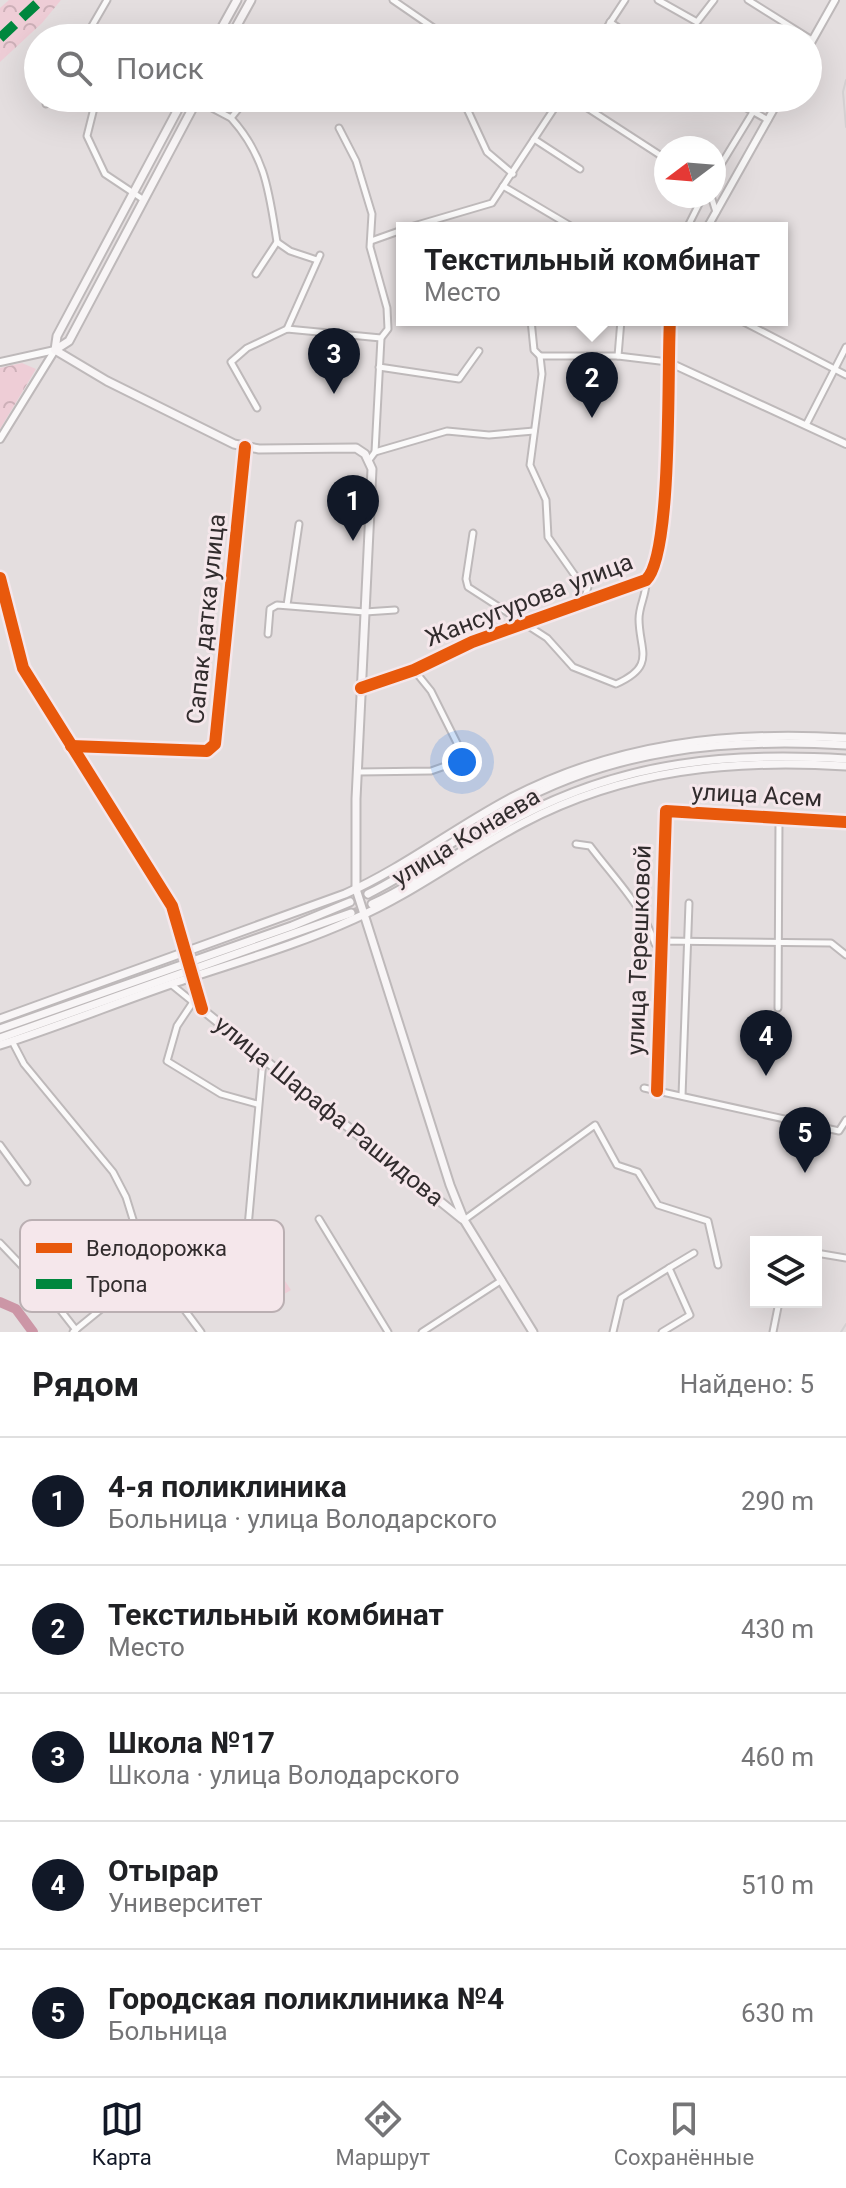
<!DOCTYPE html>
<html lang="ru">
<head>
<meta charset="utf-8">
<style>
  :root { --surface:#fff; --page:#f6f6f6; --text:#202124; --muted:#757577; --line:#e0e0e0; --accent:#111827 }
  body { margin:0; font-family:Roboto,sans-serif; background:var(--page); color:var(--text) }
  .controls { position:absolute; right:24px; bottom:24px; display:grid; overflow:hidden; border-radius:0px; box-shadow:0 8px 32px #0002 }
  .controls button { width:72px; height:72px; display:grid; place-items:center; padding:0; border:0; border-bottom:2px solid var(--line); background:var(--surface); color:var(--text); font:40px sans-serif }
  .compass { position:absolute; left:654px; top:136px; width:72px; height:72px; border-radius:50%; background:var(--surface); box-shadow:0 8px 32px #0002; rotate:254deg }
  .you { position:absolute; left:462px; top:762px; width:28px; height:28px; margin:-20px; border:6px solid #fff; border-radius:50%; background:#1a73e8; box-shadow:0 0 0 12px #1a73e833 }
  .badge { display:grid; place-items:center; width:52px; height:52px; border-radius:50%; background:var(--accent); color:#fff; font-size:26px; font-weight:700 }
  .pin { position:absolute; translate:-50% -66px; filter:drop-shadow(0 2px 4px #0008) }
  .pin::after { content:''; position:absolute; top:42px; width:28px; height:24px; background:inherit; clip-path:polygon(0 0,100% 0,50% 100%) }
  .popup { position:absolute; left:396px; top:222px; width:392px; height:104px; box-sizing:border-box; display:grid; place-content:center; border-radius:0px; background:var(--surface); filter:drop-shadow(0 2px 6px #0005); font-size:26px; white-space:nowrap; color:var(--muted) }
  .popup b { font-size:30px; color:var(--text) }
  .popup::after { content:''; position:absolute; left:50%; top:100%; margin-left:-16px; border:16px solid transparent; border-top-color:var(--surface) }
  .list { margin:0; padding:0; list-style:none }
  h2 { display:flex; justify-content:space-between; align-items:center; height:104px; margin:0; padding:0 32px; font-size:34px }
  h2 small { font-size:26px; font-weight:400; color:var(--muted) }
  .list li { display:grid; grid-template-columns:52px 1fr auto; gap:24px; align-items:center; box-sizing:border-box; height:128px; padding:0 32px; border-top:2px solid var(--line) }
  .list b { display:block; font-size:30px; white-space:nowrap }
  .list p { margin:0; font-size:26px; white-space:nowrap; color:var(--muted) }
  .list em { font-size:26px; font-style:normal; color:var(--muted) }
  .icon { flex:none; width:44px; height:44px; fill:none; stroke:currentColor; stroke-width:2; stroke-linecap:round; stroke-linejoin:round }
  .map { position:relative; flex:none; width:846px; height:1332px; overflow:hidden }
  .search { position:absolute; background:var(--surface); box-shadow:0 8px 32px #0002; left:24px; right:24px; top:24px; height:88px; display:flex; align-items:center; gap:20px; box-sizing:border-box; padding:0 28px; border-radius:44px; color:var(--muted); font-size:30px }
  .sheet { height:744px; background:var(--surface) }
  nav { display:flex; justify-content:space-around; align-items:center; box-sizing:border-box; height:112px; border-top:2px solid var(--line); background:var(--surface); font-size:22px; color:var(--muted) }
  nav a { display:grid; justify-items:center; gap:4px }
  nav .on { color:var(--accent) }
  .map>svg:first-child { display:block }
</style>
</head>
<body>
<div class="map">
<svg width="846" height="1332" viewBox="0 0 846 1332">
  <defs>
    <pattern id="forest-crowns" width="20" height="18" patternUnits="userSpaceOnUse" patternTransform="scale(2)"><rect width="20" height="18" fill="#eecdd6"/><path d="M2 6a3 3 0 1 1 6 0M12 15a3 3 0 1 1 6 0" fill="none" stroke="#cdb0b8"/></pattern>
  </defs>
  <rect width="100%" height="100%" fill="#e4dedf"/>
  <!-- grass -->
  <polygon fill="#eecdd6" points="271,1260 291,1290 274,1300 255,1269"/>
  <!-- forest -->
  <g fill="url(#forest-crowns)">
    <polygon points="9,0 61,0 42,23 0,62 0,8"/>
    <polygon points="22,363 36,369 0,429 0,368"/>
  </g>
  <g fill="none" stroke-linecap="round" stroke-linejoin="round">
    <!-- river -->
    <polyline stroke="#cc96a6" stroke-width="10" points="0,1302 16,1309 33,1332"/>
    <!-- secondary-tunnel -->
    <polyline stroke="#c0babb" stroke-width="7" stroke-dasharray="7 3.5" stroke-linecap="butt" points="351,913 372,904"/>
    <!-- minor casing -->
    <g stroke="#beb9ba" stroke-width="9">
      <g id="minor">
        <polyline points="393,0 441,33 446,31 458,38"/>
        <polyline points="658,0 697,22 714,0"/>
        <polyline points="748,0 812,40"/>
        <polyline points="610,22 633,38"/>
        <polyline points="85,38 107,0"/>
        <polyline points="600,38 625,0"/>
        <polyline points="86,98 95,104 87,136 105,174 144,200"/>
        <polyline points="462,98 487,152 513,174"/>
        <polyline points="553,98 559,101 566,98"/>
        <polyline points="572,98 666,159"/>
        <polyline points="729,98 768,120"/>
        <polyline points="197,100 231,118 247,98"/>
        <polyline points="46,104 48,98"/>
        <path d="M231,118C266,157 269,192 277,242L256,274"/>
        <polyline points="339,128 356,161 372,214 370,247 387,308 388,329 381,338 375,452 369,460"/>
        <polyline points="534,139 580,169"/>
        <polyline points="714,176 753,112"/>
        <polyline points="503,186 574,228"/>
        <polyline points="711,196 716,212"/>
        <polyline points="407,228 492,203 561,98"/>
        <polyline points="687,228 703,196"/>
        <polyline points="371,241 402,230"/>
        <polyline points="277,242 290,251 317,260"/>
        <polyline points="531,320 534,350 540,356"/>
        <polyline points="740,320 846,375"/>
        <polyline points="287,329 320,255"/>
        <polyline points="540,356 542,374 530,465 546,500 548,537 576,577 588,587 583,603"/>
        <polyline points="540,356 618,356 668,362"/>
        <polyline points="618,356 621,320"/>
        <polyline points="379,367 459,379 479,351"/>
        <polyline points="257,408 231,362 247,348 287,329 381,338"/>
        <polyline points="806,425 846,347"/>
        <polyline points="375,452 447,431 489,435 534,431"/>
        <path d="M473,533L466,579L468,587L547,638L573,667L616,684C657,666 639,650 639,619C639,605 647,594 646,580"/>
        <polyline points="287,605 299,524"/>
        <polyline points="268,634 270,609 277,605 365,612 395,610"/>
        <polyline points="71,746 207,751 215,744 245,447"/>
        <polyline points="72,747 172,906 202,1008"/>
        <polyline points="359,772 431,771 465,759 431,691 414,670"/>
        <path d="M576,844L590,846C614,878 643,906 655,944L661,941L831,943L846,955"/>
        <polyline points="172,985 193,1002 177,1026 167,1061 221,1094 257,1104"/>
        <polyline points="778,1008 779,820"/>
        <polyline points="12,1041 24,1064 113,1172 126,1197 144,1255 201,1332"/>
        <polyline points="644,1088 839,1131 846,1120"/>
        <polyline points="657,1091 666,811 846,822"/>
        <polyline points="682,1096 689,903"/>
        <polyline points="0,1145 27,1182"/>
        <polyline points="319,1219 388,1332"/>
        <polyline points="464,1220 595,1125 617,1165 638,1172 658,1205 708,1221 718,1265"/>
        <polyline points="248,1227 263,1060"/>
        <polyline points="0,1243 44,1289 76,1330"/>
        <polyline points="816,1253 846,1258"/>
        <polyline points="73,1332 154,1266"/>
        <polyline points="422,1332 502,1280"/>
        <polyline points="613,1332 621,1298 669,1268"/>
        <polyline points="662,1332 690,1315 669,1268 694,1253"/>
        <polyline points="773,1332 779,1302"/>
      </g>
    </g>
    <!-- tertiary casing -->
    <g stroke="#beb9ba" stroke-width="10">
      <g id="tertiary">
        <polyline points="808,48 835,0"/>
        <polyline points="707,228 780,98"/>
        <polyline points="0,362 55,350"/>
        <polyline points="668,362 846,444"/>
        <polyline points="0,439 55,350"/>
        <polyline points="0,578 23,668 71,746"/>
        <path d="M361,688L414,670L472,642L646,580C673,555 667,366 670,320"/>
      </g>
    </g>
    <!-- secondary casing -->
    <g stroke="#beb9ba" stroke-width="11">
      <g id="secondary">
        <polyline points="216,38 237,0"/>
        <polyline points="230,38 251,0"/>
        <polyline points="55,350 107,381 234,444 259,449 356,448 365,454 372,469 356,799 356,889 450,1185 464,1220 533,1332"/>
        <polyline points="55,350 69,341 198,98"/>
        <polyline points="55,350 57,336 184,98"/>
        <path d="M368,894C417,870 461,834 509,807C614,748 728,738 846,745"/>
        <path d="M372,904C424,880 469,843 519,817C627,761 727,752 846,759"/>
        <polyline points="193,1002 462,1219"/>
        <path d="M0,1019L345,894C403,868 453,829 509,799C616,743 727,731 846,738"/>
        <polyline points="0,1029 292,926 350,902"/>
        <polyline points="0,1038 351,913"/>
        <path d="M0,1045C60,1026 118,1002 177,982C236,962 297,945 354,919C414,893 465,853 523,823C626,769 731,759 846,766"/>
      </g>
    </g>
    <!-- minor -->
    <use href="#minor" stroke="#fbfafa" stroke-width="5"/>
    <!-- tertiary -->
    <use href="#tertiary" stroke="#fbfafa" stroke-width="6"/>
    <!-- secondary -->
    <use href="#secondary" stroke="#f8f5f6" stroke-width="7"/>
    <!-- rail -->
    <g stroke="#d4d1d2" stroke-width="2">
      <polyline points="846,80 843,92 846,127"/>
      <polyline points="841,1332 846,1324"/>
    </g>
    <!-- quiet -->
    <polyline stroke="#00873e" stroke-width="10" stroke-dasharray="20 10" stroke-linecap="butt" points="0,38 41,0"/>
    <!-- cycleway casing -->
    <g stroke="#f5e7eb" stroke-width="17">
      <g id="cycleway">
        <polyline points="0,578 23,668 172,906 202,1009"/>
        <path d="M361,688L414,670L472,642L646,580C673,555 667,366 670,320"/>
        <polyline points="71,746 207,751 215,744 245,447"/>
        <polyline points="657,1091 666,811 846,822"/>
      </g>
    </g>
    <!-- cycleway -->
    <use href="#cycleway" stroke="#e8590c" stroke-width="12"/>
  </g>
  <g text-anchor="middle" stroke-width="6" stroke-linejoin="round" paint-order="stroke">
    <!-- street labels -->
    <g font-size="24" fill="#312c2d" stroke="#f5e7eb">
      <text transform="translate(529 600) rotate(-21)" y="8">Жансугурова улица</text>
      <text transform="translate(206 619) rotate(-84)" y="8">Сапак датка улица</text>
      <text transform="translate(757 795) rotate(3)" y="8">улица Асем</text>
      <text transform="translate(466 837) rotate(-31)" y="8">улица Конаева</text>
      <text transform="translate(639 950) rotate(-88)" y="8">улица Терешковой</text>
      <text transform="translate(329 1111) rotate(39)" y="8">улица Шарафа Рашидова</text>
    </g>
  </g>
  <!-- legend -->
  <rect x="20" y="1220" width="264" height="92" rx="12" fill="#f5e7eb" stroke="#baafb2" stroke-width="2"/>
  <rect x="36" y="1243" width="36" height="10" fill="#e8590c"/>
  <rect x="36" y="1279" width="36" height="10" fill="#00873e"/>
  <g font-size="22" fill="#312c2d">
    <text x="86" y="1256">Велодорожка</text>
    <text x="86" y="1292">Тропа</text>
  </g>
</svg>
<div class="controls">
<button><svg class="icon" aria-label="layers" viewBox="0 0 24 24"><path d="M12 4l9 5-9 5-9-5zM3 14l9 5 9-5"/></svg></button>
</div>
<svg class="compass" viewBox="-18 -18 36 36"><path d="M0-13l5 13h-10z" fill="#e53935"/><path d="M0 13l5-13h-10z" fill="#757577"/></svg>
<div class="you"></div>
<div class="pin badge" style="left:353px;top:541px">1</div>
<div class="pin badge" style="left:592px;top:418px">2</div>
<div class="popup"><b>Текстильный комбинат</b>Место</div>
<div class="pin badge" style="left:334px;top:394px">3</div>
<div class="pin badge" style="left:766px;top:1076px">4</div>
<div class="pin badge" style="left:805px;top:1173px">5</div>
<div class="search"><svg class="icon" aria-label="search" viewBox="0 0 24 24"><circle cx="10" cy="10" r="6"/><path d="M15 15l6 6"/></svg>Поиск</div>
</div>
<section class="sheet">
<h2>Рядом<small>Найдено: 5</small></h2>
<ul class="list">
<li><span class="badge">1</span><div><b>4-я поликлиника</b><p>Больница · улица Володарского</p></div><em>290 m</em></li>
<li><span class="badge">2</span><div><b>Текстильный комбинат</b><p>Место</p></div><em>430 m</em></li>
<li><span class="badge">3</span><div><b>Школа №17</b><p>Школа · улица Володарского</p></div><em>460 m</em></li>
<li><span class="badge">4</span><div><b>Отырар</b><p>Университет</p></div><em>510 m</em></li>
<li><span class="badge">5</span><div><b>Городская поликлиника №4</b><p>Больница</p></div><em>630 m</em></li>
</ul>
</section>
<nav>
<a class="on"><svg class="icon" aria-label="map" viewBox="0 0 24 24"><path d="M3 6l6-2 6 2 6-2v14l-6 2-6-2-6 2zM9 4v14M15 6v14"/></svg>Карта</a>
<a><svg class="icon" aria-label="directions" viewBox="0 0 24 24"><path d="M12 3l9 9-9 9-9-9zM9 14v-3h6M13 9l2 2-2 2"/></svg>Маршрут</a>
<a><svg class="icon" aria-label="saved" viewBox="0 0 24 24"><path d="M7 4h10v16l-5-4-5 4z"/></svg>Сохранённые</a>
</nav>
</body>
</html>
